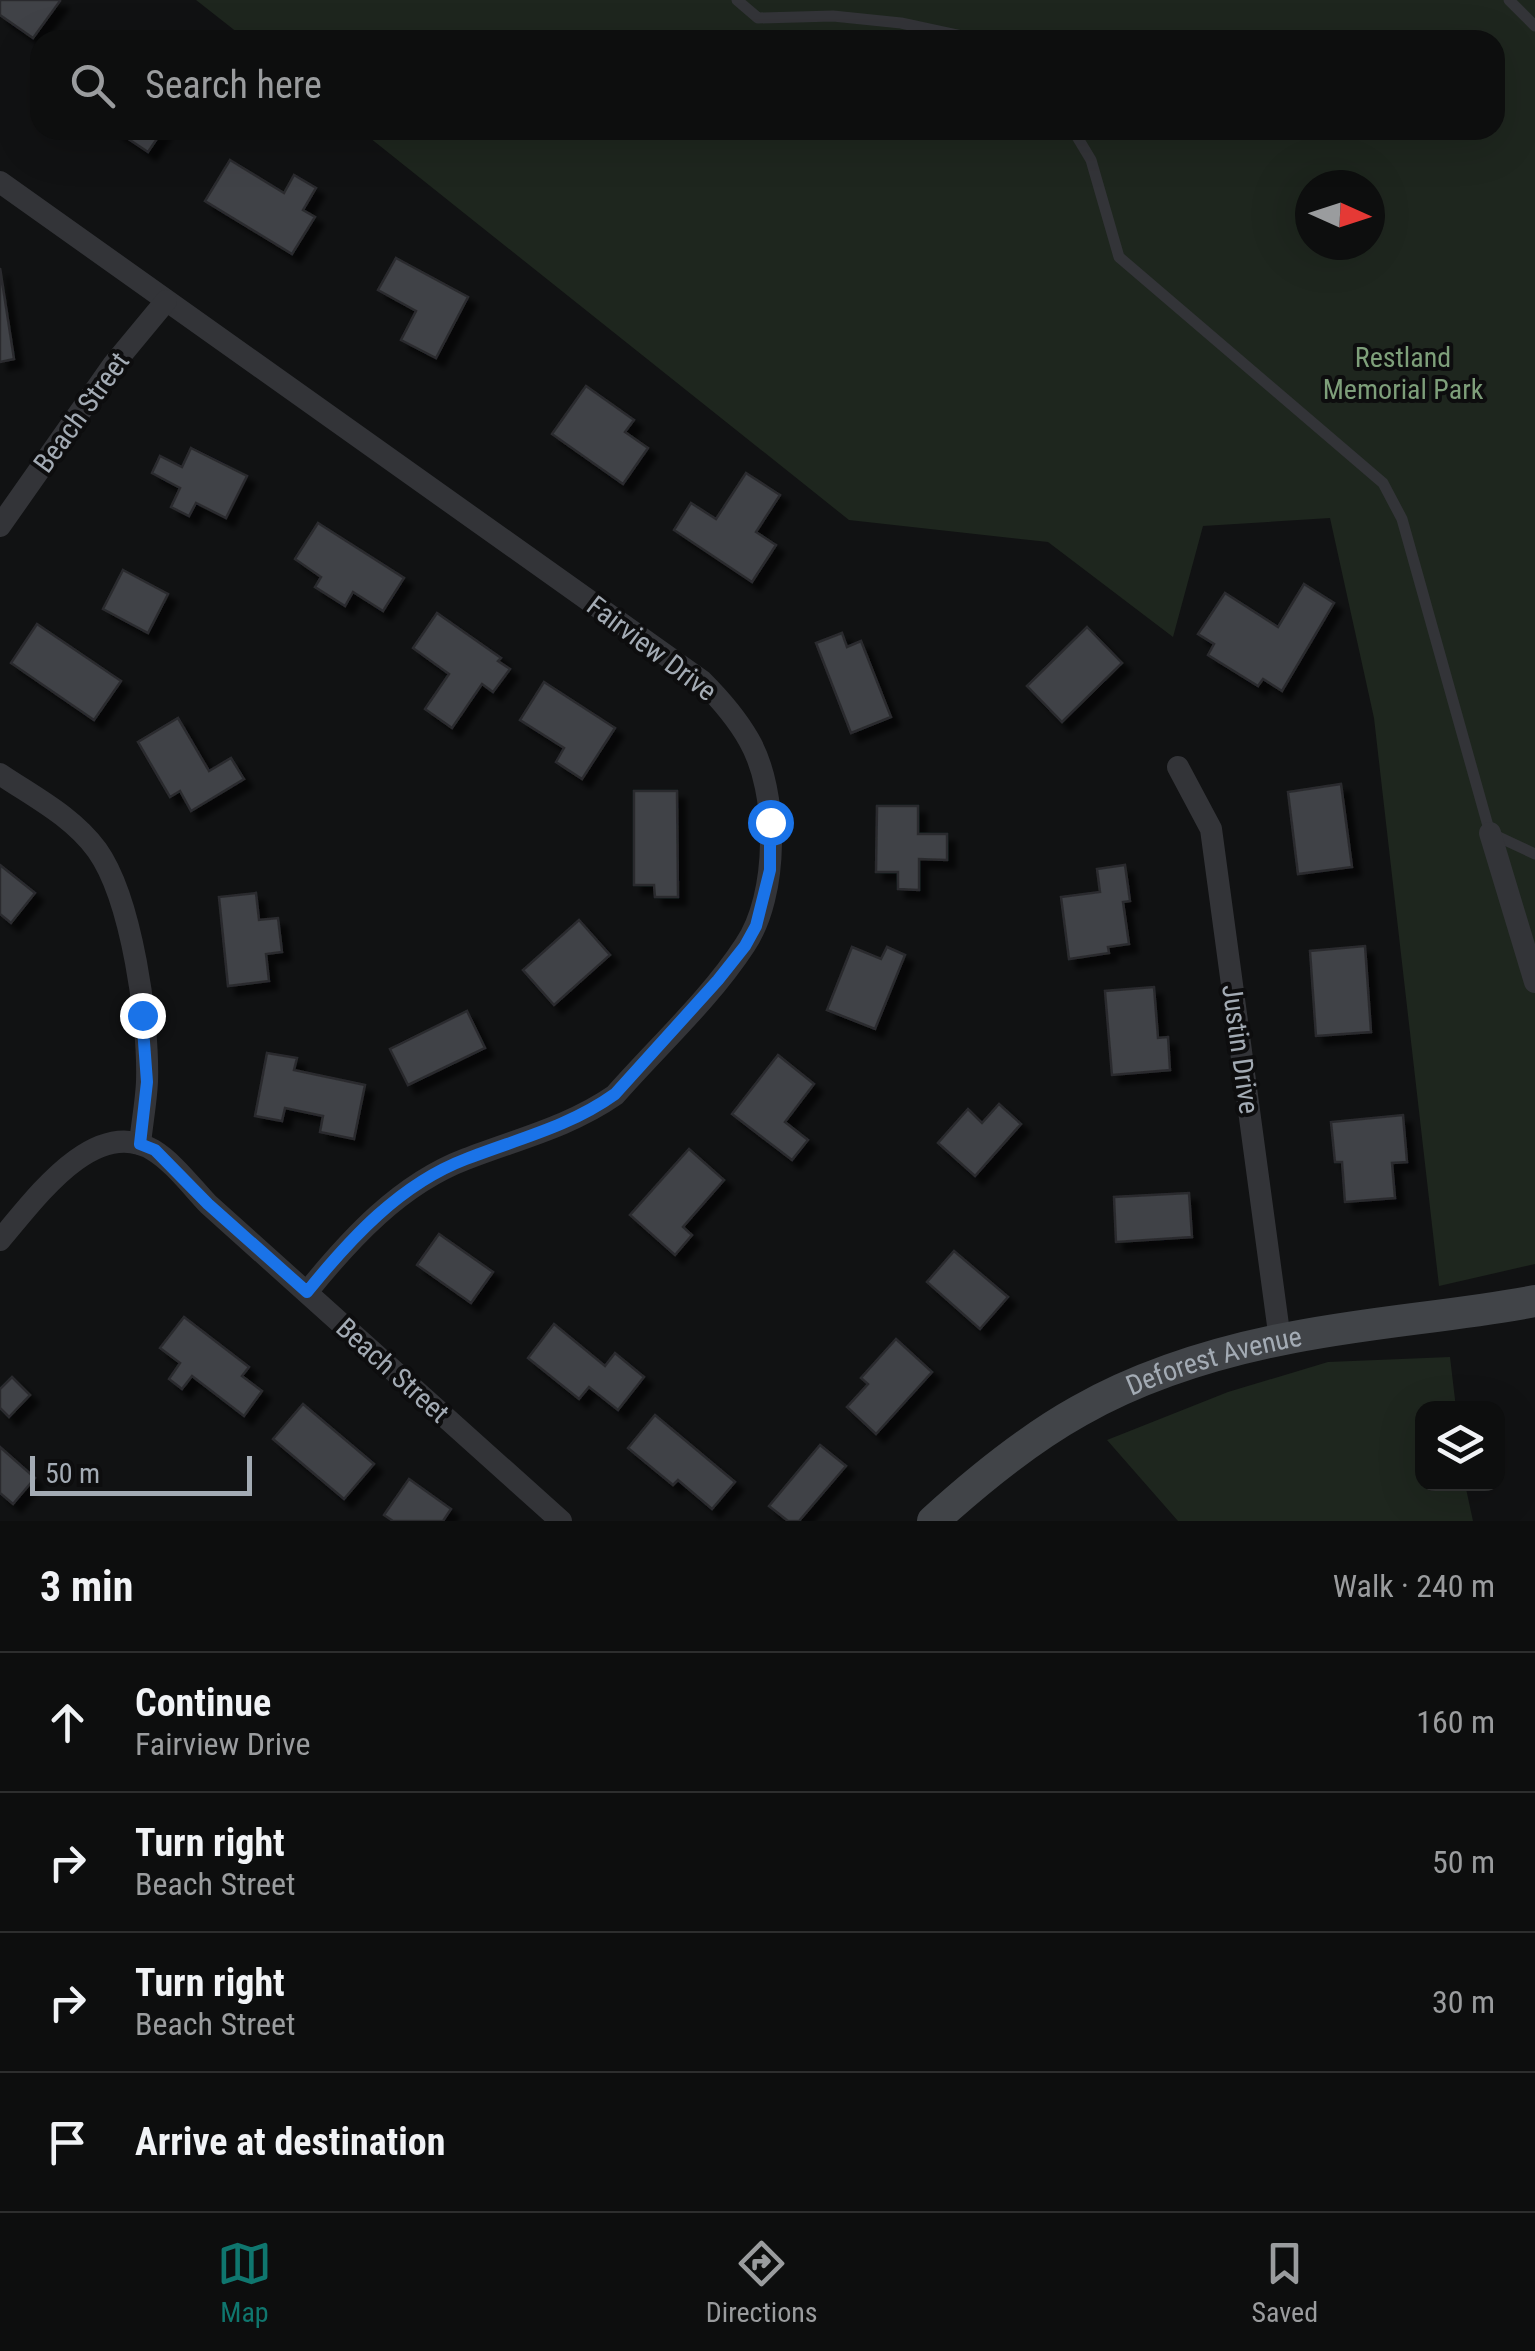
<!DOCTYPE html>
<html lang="en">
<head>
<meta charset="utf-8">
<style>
  :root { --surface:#0d0e0e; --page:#1b1c1c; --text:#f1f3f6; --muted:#9a9c9e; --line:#2d2e2e; --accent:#0f766e }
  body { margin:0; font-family:"Roboto Condensed",sans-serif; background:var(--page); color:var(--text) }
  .controls { position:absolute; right:30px; bottom:30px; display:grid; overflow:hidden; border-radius:20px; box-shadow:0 10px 40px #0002 }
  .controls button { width:90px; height:90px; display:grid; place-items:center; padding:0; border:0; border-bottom:2px solid var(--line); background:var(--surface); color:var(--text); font:50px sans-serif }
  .compass { position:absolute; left:1295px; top:170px; width:90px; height:90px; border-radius:50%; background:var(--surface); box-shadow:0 10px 40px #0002; rotate:93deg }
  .scale { position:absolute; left:30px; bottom:25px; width:222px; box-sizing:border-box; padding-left:10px; border:5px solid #a3abb4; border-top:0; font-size:28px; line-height:35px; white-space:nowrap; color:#a3abb4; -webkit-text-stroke:8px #0d0d0e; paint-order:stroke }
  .stop { position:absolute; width:30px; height:30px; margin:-22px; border:8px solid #1a73e8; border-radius:50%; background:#fff }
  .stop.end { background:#1a73e8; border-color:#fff; box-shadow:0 2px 10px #0008 }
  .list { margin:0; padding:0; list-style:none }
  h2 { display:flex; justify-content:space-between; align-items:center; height:130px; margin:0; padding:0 40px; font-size:42px }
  h2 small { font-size:32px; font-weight:400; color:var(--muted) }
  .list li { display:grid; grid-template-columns:65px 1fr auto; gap:30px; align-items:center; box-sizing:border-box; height:140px; padding:0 40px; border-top:2px solid var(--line) }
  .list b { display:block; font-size:38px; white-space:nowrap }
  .list p { margin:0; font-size:32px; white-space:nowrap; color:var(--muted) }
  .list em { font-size:32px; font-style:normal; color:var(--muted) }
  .icon { flex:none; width:55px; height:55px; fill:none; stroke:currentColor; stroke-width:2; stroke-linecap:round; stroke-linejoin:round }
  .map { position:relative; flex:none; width:1535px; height:1521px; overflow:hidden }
  .search { position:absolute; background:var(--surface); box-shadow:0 10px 40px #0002; left:30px; right:30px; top:30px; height:110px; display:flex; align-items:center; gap:25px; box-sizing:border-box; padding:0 35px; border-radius:30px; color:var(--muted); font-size:38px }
  .sheet { height:690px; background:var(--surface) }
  nav { display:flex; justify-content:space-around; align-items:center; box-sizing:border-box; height:140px; border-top:2px solid var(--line); background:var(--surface); font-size:28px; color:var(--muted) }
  nav a { display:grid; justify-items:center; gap:5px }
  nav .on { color:var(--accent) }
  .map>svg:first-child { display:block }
</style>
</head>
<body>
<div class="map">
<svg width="1535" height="1521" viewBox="0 0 1535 1521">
  <defs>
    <filter id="shadow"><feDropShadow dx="8" dy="8" stdDeviation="2.5" flood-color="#0009"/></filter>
  </defs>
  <rect width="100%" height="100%" fill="#111213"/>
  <!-- green -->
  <g fill="#1e261e" fill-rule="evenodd">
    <path d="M196,0H1535V1264L1439,1286L1374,718L1330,518L1203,526L1173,637L1048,542L849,520L360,130H1495V40H247ZM1310,185H1370V245H1310Z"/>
    <polygon points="1450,1357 1456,1408 1422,1408 1422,1484 1465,1484 1473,1521 1178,1521 1107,1440 1228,1392 1328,1362"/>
  </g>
  <!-- building -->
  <g fill="#404246" stroke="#2b2c2f" stroke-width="2.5" filter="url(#shadow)">
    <polygon points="0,0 59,0 60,1 33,38 0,15"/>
    <polygon points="115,130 163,130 148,152"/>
    <polygon points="230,160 284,193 294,175 316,188 303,210 315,217 292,254 205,201"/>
    <polygon points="396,258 468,297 436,358 401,340 416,311 378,290"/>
    <polygon points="0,268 14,359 0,362"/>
    <polygon points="586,386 634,420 625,432 648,448 623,484 552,434"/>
    <polygon points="191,448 247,476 226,518 196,503 189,516 171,507 180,488 152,473 160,456 182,467"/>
    <polygon points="746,473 780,495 756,532 776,545 752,582 674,530 691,503 716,519"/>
    <polygon points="318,523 404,578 383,611 353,592 345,606 315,587 321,577 295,559"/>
    <polygon points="123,570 168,594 148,633 103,609"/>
    <polygon points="1304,584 1334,603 1282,691 1263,679 1258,686 1208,655 1214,644 1198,634 1225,593 1278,627"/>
    <polygon points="437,613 501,658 498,661 510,669 493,692 482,684 452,728 425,709 449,674 413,648"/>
    <polygon points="37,624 121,681 94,720 11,663"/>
    <polygon points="1087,627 1122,663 1062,722 1027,686"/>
    <polygon points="842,633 847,647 861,641 891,717 851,733 816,643"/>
    <polygon points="544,682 615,728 582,779 556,762 564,748 520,720"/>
    <polygon points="178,718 209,771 231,758 244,779 191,811 180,791 170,797 138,742"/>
    <polygon points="1341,784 1352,867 1298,874 1288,792"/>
    <polygon points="634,791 677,791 678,897 655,897 654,885 634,885"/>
    <polygon points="877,806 918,806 918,834 947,834 947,860 919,859 919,890 898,889 898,872 876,872"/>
    <polygon points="0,865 35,893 11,923 0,914"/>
    <polygon points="1125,865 1130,901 1123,902 1129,944 1108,947 1109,953 1069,959 1061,897 1100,892 1097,869"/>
    <polygon points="256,893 259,920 278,918 282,952 266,954 269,981 228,986 219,897"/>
    <polygon points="579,920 610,955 554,1005 523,970"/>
    <polygon points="1365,946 1371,1032 1316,1036 1310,951"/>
    <polygon points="852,947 881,959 887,947 905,955 875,1029 827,1010"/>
    <polygon points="1154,987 1158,1038 1168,1037 1170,1070 1112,1075 1105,991"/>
    <polygon points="467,1011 485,1048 408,1085 390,1049"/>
    <polygon points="267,1053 297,1058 294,1070 365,1085 354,1139 320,1132 323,1116 285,1108 282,1121 255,1116"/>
    <polygon points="778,1055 814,1084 785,1122 808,1140 792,1160 732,1114"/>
    <polygon points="999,1104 1021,1124 975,1176 938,1143 968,1109 982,1123"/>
    <polygon points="1403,1115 1407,1162 1392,1163 1395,1198 1345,1202 1342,1162 1335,1162 1331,1122"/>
    <polygon points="689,1149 724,1180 683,1227 692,1235 675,1255 630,1215"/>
    <polygon points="1189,1193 1192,1237 1116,1242 1114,1197"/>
    <polygon points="439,1234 493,1272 471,1303 417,1265"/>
    <polygon points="954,1251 1008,1297 980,1329 927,1282"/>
    <polygon points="184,1317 249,1367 242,1376 262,1391 244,1416 192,1376 182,1389 169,1379 180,1363 160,1348"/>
    <polygon points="554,1324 605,1366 615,1353 644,1377 618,1410 589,1387 579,1399 528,1358"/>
    <polygon points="896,1339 932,1372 876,1434 847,1407 868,1384 861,1378"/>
    <polygon points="12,1377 30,1395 9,1417 0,1408 0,1389"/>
    <polygon points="303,1404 374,1464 344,1499 273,1439"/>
    <polygon points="655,1415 735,1482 712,1509 678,1480 673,1485 628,1448"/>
    <polygon points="820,1445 846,1466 799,1521 788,1521 769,1506"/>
    <polygon points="0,1447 35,1478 13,1504 0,1493"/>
    <polygon points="409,1479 451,1509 443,1521 393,1521 384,1515"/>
  </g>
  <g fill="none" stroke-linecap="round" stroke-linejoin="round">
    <!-- lane -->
    <g stroke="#333438" stroke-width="11">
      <polyline points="737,0 758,18 833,16 901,23 980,40"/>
      <polyline points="1509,0 1535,26"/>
      <polyline points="1073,130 1091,160 1119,257 1383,483 1402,519 1490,833 1535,854"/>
    </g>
    <!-- street -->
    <g stroke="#333438" stroke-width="22">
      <path d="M0,182L702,681C720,699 736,717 749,740C779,792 779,895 745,945C709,1000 658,1046 615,1095C569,1127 517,1139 466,1159C400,1184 350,1239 307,1292"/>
      <polyline points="0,526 113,365 166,301"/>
      <polyline points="1178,767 1211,829 1280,1340"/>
      <path d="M0,774C34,797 72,816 97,850C132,899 149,1022 147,1082C146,1103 142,1123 140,1144"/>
      <polyline points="1490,833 1535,982"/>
      <path d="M0,1240C33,1202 94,1114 153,1150C173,1162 191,1186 208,1204L561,1521"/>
    </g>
    <!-- secondary -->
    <path stroke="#414448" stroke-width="32" id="s1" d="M933,1521C977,1481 1027,1440 1079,1411C1139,1377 1211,1354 1279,1340C1363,1322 1450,1317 1535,1301"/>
  </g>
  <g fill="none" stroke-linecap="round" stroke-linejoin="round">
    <!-- route -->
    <path stroke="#1a73e8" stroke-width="12" d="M142,1015L147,1082L140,1144L155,1150L208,1204L307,1292C350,1239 400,1184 466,1159C517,1139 569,1127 615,1094L718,980L745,946L756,926L770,870V822"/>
  </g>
  <g text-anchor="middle" stroke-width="8" stroke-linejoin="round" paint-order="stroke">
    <!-- park labels -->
    <g font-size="28" fill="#7e9f7a" stroke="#0d0d0e">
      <text x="1403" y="367">Restland<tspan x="1403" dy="32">Memorial Park</tspan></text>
    </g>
    <!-- street labels -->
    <g font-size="28" fill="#a3abb4" stroke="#0d0d0e">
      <text transform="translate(81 412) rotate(-54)" y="10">Beach Street</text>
      <text transform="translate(652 648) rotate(37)" y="10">Fairview Drive</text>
      <text transform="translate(1241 1049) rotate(82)" y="10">Justin Drive</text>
      <text dy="10" stroke="none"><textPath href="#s1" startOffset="328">Deforest Avenue</textPath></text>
      <text transform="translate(393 1370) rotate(42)" y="10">Beach Street</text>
    </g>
  </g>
</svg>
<div class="controls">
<button><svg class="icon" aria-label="layers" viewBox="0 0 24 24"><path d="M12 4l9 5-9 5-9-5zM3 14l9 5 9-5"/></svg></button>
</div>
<svg class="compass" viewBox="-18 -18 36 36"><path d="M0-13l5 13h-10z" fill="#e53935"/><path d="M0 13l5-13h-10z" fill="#9a9c9e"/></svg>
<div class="scale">50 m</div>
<div class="stop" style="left:770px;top:822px"></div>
<div class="stop end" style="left:142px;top:1015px"></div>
<div class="search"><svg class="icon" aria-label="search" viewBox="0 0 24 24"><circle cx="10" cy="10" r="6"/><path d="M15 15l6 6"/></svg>Search here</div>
</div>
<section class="sheet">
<h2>3 min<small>Walk · 240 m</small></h2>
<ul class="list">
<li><svg class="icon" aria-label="ahead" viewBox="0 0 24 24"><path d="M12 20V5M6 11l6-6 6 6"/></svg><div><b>Continue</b><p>Fairview Drive</p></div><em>160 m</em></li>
<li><svg class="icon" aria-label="right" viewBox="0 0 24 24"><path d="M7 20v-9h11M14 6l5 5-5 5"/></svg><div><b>Turn right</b><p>Beach Street</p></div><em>50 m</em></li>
<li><svg class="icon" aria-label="right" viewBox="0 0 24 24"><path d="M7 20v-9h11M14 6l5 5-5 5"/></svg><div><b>Turn right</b><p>Beach Street</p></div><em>30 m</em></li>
<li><svg class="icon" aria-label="arrive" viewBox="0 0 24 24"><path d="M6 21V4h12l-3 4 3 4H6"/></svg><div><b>Arrive at destination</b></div></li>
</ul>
</section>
<nav>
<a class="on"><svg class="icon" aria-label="map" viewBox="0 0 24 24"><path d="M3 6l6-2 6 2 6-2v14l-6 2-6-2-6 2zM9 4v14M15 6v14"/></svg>Map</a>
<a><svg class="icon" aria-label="directions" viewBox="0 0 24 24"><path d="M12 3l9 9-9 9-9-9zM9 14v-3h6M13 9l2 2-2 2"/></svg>Directions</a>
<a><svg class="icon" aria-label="saved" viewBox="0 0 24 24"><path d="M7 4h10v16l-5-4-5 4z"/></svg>Saved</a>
</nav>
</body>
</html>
